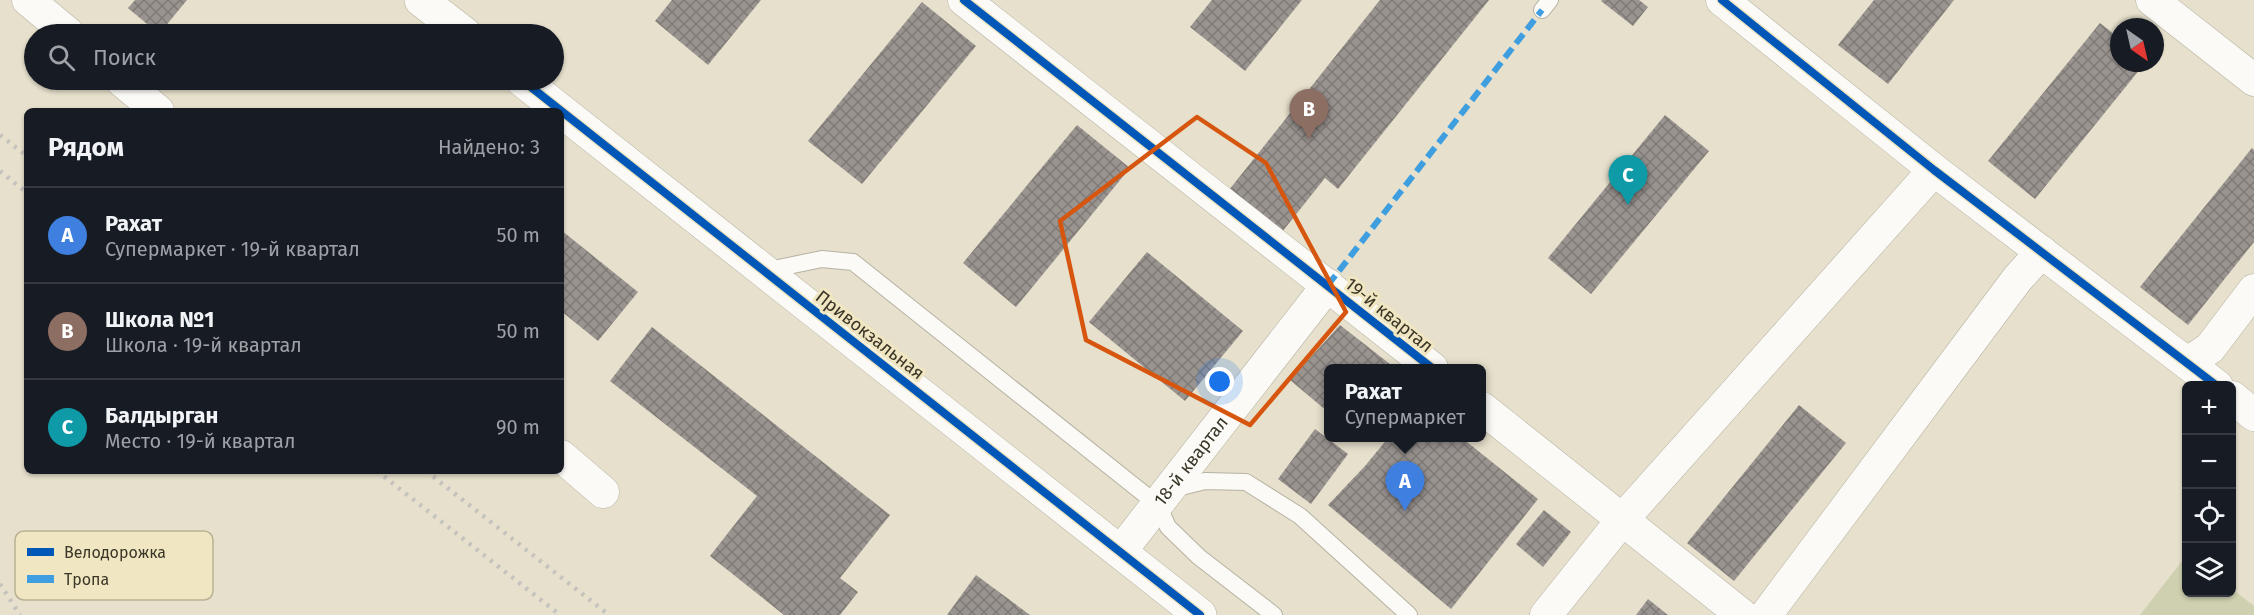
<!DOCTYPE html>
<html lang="ru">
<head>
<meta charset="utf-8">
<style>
  :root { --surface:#171b24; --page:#20242c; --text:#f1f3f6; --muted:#9ea1a6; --line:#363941; --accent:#767261 }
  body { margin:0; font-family:"Fira Sans",sans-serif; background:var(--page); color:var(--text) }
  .controls { position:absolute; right:18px; bottom:18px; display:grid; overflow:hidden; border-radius:9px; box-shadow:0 2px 4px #0004 }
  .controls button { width:54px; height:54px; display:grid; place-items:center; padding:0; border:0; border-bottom:2px solid var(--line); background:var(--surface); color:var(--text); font:30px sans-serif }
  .compass { position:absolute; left:2110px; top:18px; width:54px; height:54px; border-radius:50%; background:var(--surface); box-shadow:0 2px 4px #0004; rotate:146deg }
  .you { position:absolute; left:1220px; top:382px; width:21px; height:21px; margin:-15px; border:4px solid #fff; border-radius:50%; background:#1a73e8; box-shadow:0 0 0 9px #1a73e833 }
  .badge { display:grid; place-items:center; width:39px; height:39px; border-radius:50%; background:var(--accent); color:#fff; font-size:20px; font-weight:700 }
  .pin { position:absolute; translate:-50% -50px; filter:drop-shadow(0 2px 3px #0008) }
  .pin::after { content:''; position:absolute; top:32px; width:21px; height:18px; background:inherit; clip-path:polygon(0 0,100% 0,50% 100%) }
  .popup { position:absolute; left:1324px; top:364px; width:162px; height:78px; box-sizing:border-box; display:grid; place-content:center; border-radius:9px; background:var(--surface); filter:drop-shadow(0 2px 4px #0005); font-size:20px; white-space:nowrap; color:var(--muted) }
  .popup b { font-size:22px; color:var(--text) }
  .popup::after { content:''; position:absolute; left:50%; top:100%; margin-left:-12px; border:12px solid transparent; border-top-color:var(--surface) }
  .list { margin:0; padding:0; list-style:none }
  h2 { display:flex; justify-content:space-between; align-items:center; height:78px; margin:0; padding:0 24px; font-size:26px }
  h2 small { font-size:20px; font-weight:400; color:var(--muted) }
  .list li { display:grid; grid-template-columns:39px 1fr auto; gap:18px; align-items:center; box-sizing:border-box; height:96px; padding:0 24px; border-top:2px solid var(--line) }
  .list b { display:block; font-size:22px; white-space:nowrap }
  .list p { margin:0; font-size:20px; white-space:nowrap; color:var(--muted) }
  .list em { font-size:20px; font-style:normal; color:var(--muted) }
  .icon { flex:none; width:33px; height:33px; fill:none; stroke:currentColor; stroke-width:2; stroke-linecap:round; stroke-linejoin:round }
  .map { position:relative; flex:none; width:2254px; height:615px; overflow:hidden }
  .search { position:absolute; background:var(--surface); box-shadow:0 2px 4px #0004; left:24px; top:24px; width:540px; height:66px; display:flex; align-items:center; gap:15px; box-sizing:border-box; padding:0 21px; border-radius:33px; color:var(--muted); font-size:22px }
  .panel { position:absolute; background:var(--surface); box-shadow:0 2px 4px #0004; left:24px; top:108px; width:540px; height:366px; border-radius:9px }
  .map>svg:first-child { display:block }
</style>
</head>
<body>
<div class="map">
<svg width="2254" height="615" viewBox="0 0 2254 615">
  <defs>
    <pattern id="building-cross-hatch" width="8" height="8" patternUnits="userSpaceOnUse" patternTransform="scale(1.5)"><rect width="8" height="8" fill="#9a9491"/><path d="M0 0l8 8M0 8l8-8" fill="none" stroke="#7f7a76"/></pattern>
  </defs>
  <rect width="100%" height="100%" fill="#e6e0cc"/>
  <!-- garden -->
  <polygon fill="#ced0b0" points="2186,556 2186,592 2232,592 2232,589 2254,606 2254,615 2140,615"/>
  <!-- building -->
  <g fill="url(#building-cross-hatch)">
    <polygon points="135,0 187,0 159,34 128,8"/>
    <polygon points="672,0 761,0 708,65 655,21"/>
    <polygon points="1212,0 1302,0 1245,71 1190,27"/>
    <polygon points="1380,0 1489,0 1338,189 1325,178 1282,232 1229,190"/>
    <polygon points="1602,0 1639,0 1648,7 1633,26 1601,1"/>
    <polygon points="1874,0 1954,0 1888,84 1838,45"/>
    <polygon points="922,2 976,46 862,184 808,141"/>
    <polygon points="2100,23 2119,38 2119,63 2145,63 2035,199 1988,161"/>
    <polygon points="1665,115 1709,151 1591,294 1548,258"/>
    <polygon points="1077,125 1130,168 1016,307 963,263"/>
    <polygon points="2252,148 2254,150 2254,242 2188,325 2140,287"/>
    <polygon points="561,230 638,292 598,341 561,311"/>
    <polygon points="1147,252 1243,331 1185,401 1089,322"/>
    <polygon points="1340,325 1395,368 1328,368 1328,412 1290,380"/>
    <polygon points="652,327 890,515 840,578 858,592 840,615 784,615 710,556 757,496 610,381"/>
    <polygon points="1799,405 1846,443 1734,581 1687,543"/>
    <polygon points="1315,429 1348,454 1311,504 1278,479"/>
    <polygon points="1388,438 1462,438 1538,499 1451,609 1328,505 1365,466"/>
    <polygon points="1544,510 1571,532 1543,567 1516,544"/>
    <polygon points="976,575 1030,615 947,615"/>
    <polygon points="1648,599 1668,615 1636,615"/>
  </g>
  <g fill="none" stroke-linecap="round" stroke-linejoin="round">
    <!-- service casing -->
    <g stroke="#b6b2a2" stroke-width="18">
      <g id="service">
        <polyline points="1542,10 1550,0"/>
        <polyline points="764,271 822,259 853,262 1158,505 1168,527 1199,557 1274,615"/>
        <polyline points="1173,489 1205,481 1246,482 1300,516 1409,615"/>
      </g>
    </g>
    <!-- minor casing -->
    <g stroke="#b6b2a2" stroke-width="33">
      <g id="minor">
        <polyline points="28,0 69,34"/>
        <polyline points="964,0 1432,368"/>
        <polyline points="1722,0 1934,170 2217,386"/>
        <polyline points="2152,0 2254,80"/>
        <polyline points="121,80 158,111"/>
        <polyline points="2188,363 2210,348 2254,290"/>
        <polyline points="2232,397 2254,415"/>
        <polyline points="1482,408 1742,615"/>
        <polyline points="561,456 603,492"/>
        <path id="s1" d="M1121,551L1328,285"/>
        <polyline points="1546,615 1622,520 1934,170"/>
        <polyline points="1766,615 2018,278 2042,252"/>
      </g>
    </g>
    <!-- tertiary casing -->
    <g stroke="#b6b2a2" stroke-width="34">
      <g id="tertiary">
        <polyline points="421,0 465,34"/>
        <polyline points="522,80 1200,615"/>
      </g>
    </g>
    <!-- service -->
    <use href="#service" stroke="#fbfaf7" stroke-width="16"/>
    <!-- minor -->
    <use href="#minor" stroke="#fbfaf7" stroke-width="32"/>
    <!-- tertiary -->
    <use href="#tertiary" stroke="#fbfaf7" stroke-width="33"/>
    <!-- rail -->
    <g stroke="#c5c3be" stroke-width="4.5" stroke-dasharray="3 6" stroke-linecap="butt">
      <polyline points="0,135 27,156"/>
      <polyline points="0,171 27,193"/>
      <polyline points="377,471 560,615"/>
      <polyline points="426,471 609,615"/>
      <polyline points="0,584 20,615"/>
    </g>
    <!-- quiet -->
    <polyline stroke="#3e9ee0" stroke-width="6" stroke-dasharray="12 6" stroke-linecap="butt" points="1328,285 1542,10"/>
    <!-- cycleway casing -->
    <g stroke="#f0e6c1" stroke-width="11">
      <g id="cycleway">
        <polyline points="964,0 1432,368"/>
        <polyline points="1722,0 1934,170 2217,386"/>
        <polyline points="522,80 1200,615"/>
      </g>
    </g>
    <!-- cycleway -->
    <use href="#cycleway" stroke="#0057b8" stroke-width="8"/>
  </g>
  <!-- marked area -->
  <path fill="none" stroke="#d7560f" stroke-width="4.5" stroke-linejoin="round" d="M1197,117L1266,163L1346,312L1250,425L1086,340L1060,221Z"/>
  <g text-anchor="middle" stroke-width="6" stroke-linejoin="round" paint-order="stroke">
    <!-- street labels -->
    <g font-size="18" fill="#3a3628" stroke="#f0e6c1">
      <text transform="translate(1389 315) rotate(39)" y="6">19-й квартал</text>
      <text transform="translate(870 335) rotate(38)" y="6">Привокзальная</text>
      <text dy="6" stroke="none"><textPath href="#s1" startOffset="114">18-й квартал</textPath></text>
    </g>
  </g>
  <!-- legend -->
  <rect x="15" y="531" width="198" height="69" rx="9" fill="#f0e6c1" stroke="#b9b193" stroke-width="1.5"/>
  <rect x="27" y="548" width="27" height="8" fill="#0057b8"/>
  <rect x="27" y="575" width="27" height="8" fill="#3e9ee0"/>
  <g font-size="16" fill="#3a3628">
    <text x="64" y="558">Велодорожка</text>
    <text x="64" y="585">Тропа</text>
  </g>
</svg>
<div class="controls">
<button>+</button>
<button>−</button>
<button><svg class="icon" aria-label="locate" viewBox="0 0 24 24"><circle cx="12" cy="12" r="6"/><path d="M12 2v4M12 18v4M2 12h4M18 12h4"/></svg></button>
<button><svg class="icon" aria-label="layers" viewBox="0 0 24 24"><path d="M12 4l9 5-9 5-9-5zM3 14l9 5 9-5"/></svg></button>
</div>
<svg class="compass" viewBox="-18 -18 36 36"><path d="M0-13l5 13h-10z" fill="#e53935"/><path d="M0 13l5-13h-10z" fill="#9ea1a6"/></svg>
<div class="you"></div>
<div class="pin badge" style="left:1405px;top:511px;background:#3f7fe0">A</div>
<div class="popup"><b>Рахат</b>Супермаркет</div>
<div class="pin badge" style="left:1309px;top:139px;background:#8d6e63">B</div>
<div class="pin badge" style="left:1628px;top:205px;background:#0f9aa8">C</div>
<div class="search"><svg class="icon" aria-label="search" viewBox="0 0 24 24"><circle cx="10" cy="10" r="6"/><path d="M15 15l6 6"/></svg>Поиск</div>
<section class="panel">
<h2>Рядом<small>Найдено: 3</small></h2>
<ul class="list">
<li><span class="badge" style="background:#3f7fe0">A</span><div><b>Рахат</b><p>Супермаркет · 19-й квартал</p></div><em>50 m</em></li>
<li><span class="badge" style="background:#8d6e63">B</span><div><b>Школа №1</b><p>Школа · 19-й квартал</p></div><em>50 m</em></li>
<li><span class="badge" style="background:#0f9aa8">C</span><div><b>Балдырган</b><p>Место · 19-й квартал</p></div><em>90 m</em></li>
</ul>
</section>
</div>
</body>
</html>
